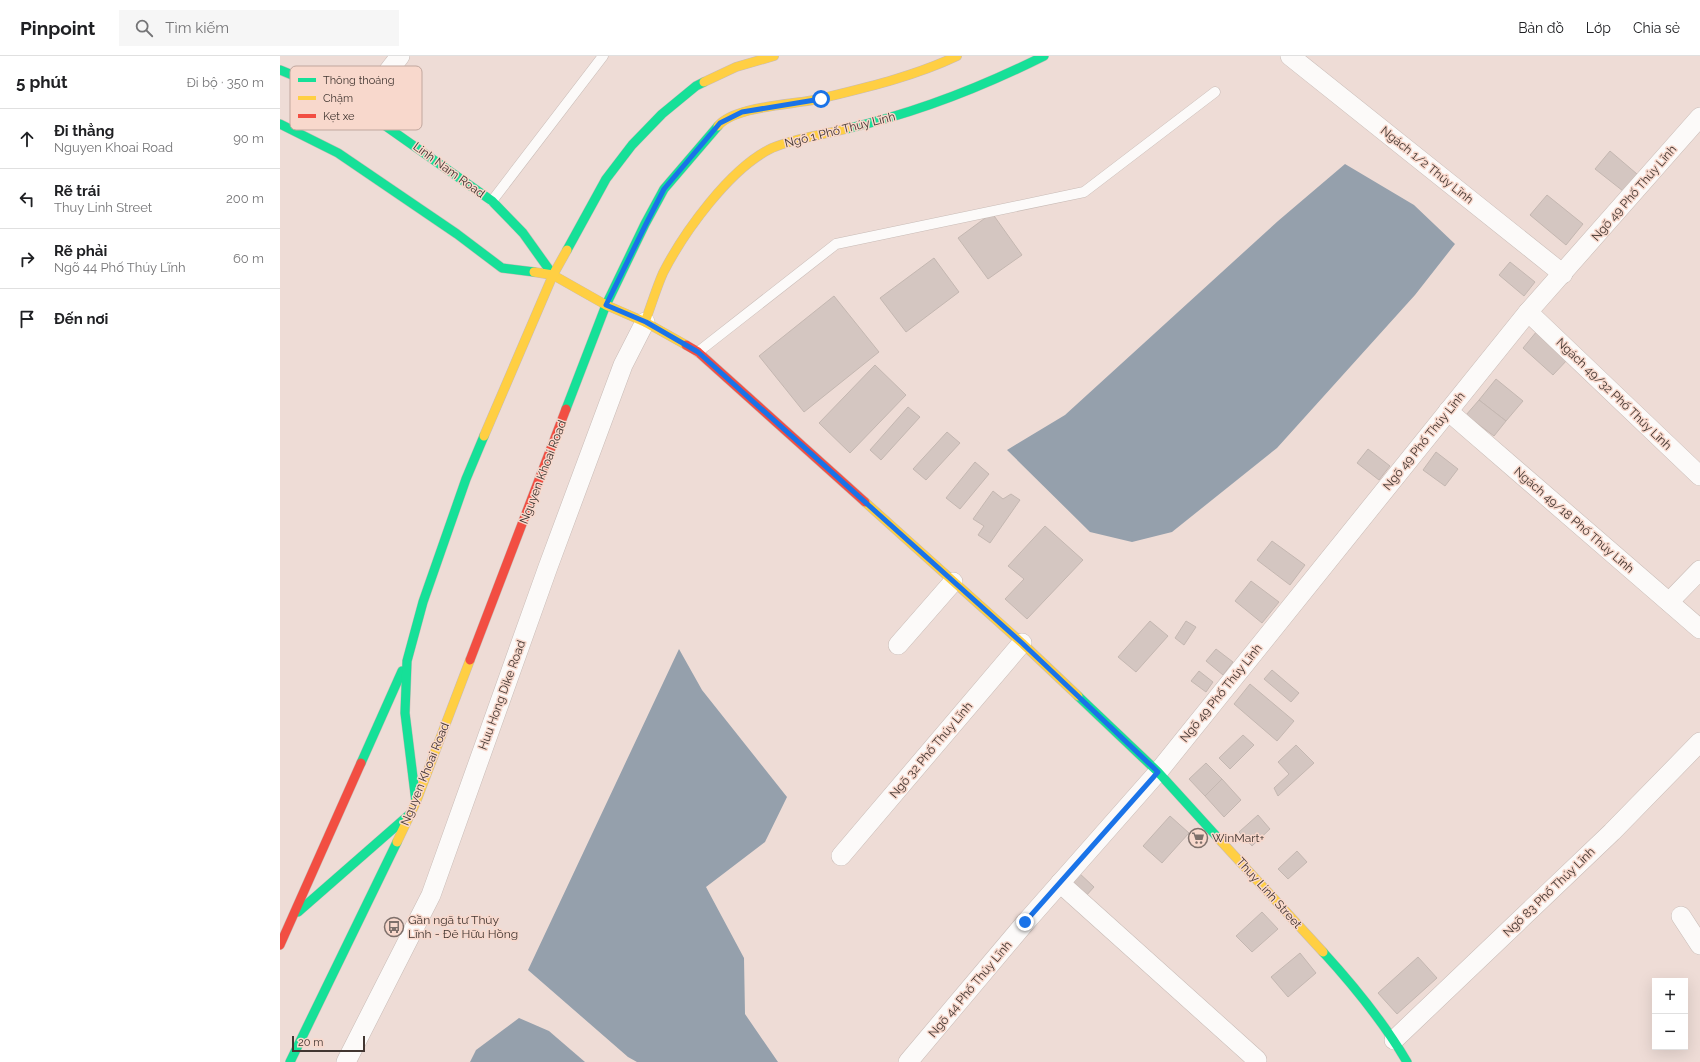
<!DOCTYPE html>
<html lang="vi">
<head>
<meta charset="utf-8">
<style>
  :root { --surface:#fff; --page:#f6f6f6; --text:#202124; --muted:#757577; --line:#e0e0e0 }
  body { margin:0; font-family:Raleway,sans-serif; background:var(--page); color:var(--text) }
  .controls { position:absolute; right:12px; bottom:12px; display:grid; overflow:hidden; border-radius:0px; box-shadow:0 4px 16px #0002 }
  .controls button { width:36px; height:36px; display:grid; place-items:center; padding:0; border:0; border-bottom:1px solid var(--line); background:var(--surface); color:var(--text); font:20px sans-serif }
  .scale { position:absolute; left:12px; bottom:10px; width:73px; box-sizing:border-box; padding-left:4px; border:2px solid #423631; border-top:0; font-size:11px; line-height:14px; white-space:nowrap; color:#423631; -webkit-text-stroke:3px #f8d8cc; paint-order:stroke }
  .stop { position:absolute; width:12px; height:12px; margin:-9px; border:3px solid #1a73e8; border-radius:50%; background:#fff }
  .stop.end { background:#1a73e8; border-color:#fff; box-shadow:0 1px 4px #0008 }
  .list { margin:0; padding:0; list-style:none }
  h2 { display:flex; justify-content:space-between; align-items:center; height:52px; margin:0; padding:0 16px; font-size:17px }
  h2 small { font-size:13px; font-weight:400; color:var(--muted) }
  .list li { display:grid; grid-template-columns:26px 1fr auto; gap:12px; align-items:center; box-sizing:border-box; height:60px; padding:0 16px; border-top:1px solid var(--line) }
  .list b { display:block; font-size:15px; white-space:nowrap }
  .list p { margin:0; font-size:13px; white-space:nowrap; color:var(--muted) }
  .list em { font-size:13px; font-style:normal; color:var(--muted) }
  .icon { flex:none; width:22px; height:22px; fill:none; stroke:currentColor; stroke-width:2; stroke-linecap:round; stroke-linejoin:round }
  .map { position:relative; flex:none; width:1420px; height:1006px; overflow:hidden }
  header { display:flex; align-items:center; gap:24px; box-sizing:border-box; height:56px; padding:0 20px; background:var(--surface); border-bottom:1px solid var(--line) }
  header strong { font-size:19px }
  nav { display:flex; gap:22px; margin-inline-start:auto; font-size:14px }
  .search { width:280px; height:36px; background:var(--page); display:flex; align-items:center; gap:10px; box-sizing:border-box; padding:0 14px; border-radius:0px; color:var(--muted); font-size:15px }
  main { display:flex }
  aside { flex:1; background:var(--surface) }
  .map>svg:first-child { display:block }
</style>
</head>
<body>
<header>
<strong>Pinpoint</strong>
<div class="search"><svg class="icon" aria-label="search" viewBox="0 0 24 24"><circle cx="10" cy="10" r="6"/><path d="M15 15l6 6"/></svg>Tìm kiếm</div>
<nav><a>Bản đồ</a><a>Lớp</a><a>Chia sẻ</a></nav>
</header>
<main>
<aside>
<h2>5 phút<small>Đi bộ · 350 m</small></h2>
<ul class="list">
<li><svg class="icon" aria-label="ahead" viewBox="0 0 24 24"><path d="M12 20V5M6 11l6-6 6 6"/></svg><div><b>Đi thẳng</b><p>Nguyen Khoai Road</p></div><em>90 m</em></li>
<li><svg class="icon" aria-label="left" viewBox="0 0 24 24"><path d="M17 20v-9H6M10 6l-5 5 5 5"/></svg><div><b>Rẽ trái</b><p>Thuy Linh Street</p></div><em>200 m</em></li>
<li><svg class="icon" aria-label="right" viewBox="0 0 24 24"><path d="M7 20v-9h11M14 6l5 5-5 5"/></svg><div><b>Rẽ phải</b><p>Ngõ 44 Phố Thúy Lĩnh</p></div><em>60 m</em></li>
<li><svg class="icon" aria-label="arrive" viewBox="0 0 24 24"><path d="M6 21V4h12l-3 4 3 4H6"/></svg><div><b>Đến nơi</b></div></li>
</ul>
</aside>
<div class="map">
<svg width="1420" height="1006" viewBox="0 0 1420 1006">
  <rect width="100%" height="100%" fill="#eedcd6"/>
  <!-- water -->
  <g fill="#95a0ac">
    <polygon points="1065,108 1134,149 1175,188 1135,239 997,392 892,476 852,486 810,476 727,394 785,359 998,165"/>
    <polygon points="399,593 422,634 507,741 485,786 426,831 464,902 465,958 498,1006 357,1006 348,1001 248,914"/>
    <polygon points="239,962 269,975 305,1006 190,1006 196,994"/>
  </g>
  <!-- building -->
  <g fill="#d4c6c1" stroke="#c4b7b1">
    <polygon points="1330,95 1357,118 1343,135 1315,113"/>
    <polygon points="1267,139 1303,168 1286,189 1250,159"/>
    <polygon points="712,157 742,199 708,223 678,182"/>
    <polygon points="654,202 679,236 626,276 600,242"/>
    <polygon points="1230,206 1255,226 1244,240 1219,219"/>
    <polygon points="554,240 599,296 524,356 479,300"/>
    <polygon points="1257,275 1288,303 1273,319 1243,292"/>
    <polygon points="595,309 626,339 570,397 539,367"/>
    <polygon points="1216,323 1243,345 1226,365 1199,344"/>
    <polygon points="1199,344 1226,365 1214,380 1186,359"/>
    <polygon points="628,351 640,361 601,404 590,394"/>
    <polygon points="667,376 680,387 646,424 633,413"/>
    <polygon points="1088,393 1110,410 1099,424 1077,407"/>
    <polygon points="1156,396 1178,413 1165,430 1143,414"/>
    <polygon points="695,406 709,418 680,453 666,442"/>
    <polygon points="713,435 723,443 731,438 740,444 710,487 698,479 704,470 693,463"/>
    <polygon points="765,470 803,504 747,563 725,543 744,523 728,510"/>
    <polygon points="992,485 1025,509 1010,529 977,504"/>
    <polygon points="971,525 999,546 982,567 955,545"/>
    <polygon points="870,565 888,580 856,616 838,601"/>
    <polygon points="906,565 916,571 904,589 895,582"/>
    <polygon points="936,593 953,606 943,619 926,605"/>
    <polygon points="992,614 1019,637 1011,646 984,623"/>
    <polygon points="919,615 933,626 926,636 911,625"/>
    <polygon points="970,628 1014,665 997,685 954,648"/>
    <polygon points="963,679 974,689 950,713 939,702"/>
    <polygon points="1016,689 1034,707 998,740 994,732 1009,718 998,706"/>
    <polygon points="926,707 942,723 925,740 909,723"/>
    <polygon points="942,723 961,744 944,761 925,740"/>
    <polygon points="978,759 990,773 972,790 959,776"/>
    <polygon points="890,760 909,777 882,807 863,790"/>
    <polygon points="1017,795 1027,806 1008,823 998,813"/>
    <polygon points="797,815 814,831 805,841 788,825"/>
    <polygon points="982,856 998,873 972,896 956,880"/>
    <polygon points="1020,897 1036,917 1008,941 991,921"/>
    <polygon points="1138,901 1157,922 1117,958 1098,937"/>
  </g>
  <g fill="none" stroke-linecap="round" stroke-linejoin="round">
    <!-- lane casing -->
    <g stroke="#c8bbb6" stroke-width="11">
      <g id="lane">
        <polyline points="212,145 323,0"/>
        <polyline points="418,296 556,188 804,136 935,36"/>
      </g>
    </g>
    <!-- street casing -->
    <g stroke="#c8bbb6" stroke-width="20">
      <g id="street">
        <polyline points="1010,0 1283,218"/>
        <polyline points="80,52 120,0"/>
        <polyline points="1248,256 1420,420"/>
        <polyline points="1168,355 1420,573"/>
        <polyline points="1389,546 1420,514"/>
        <polyline points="618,589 673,526"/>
        <polyline points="561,800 742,587"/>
        <polyline points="780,827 977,1004"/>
        <polyline points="1401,860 1420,889"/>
        <polyline points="1114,984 1332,776 1420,686"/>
        <polyline points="66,1006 151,839 268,511 343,309 365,266"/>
        <polyline points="628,1006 745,867 878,716 1248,256 1420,61"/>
      </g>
    </g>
    <!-- fast casing -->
    <g stroke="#c8bbb6" stroke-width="10">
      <g id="fast">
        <polyline points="0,14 39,30 80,52 212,145 243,177 273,219"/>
        <polyline points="0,68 58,97 177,178 222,212 254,216"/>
        <path d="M566,73C636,57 700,32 764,0"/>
        <polyline points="287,194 326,123 352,89 382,58 416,30 424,26"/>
        <polyline points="286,353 326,249 365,168 384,133 438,70"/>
        <polyline points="798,640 878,716 939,783"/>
        <polyline points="81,707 122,615"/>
        <polyline points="136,746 125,657 127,605 143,546 186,423 204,380"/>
        <polyline points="18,856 130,758"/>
        <path d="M1043,896C1075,931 1103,965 1127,1006"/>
        <polyline points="10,1006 117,786"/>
      </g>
    </g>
    <!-- slow casing -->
    <g stroke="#c8bbb6" stroke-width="10">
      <g id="slow">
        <polyline points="424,26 456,11 494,0"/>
        <path d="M438,70C455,49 517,49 543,42C588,31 635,20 677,0"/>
        <polyline points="254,216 273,219 326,249 365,266 406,289"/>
        <path d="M365,266C371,250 376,233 383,217C404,176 450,112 492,92C515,82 542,79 566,73"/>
        <polyline points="204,380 273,219 287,194"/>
        <polyline points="585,446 742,587 798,640"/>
        <polyline points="939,783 1043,896"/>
        <polyline points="117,786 136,746 190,604"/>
      </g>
    </g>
    <!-- jam casing -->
    <g stroke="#c8bbb6" stroke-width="10">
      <g id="jam">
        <polyline points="406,289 418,296 585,446"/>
        <polyline points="190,604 286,353"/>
        <polyline points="0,889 81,707"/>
      </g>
    </g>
    <!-- lane -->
    <use href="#lane" stroke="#fcfaf9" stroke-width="10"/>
    <!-- street -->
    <use href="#street" stroke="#fcfaf9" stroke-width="19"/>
    <!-- fast -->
    <use href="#fast" stroke="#16e098" stroke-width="9"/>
    <!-- slow -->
    <use href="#slow" stroke="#ffcf43" stroke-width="9"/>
    <!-- jam -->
    <use href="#jam" stroke="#f24e42" stroke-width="9"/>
  </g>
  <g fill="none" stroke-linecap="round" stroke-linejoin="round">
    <!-- route -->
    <polyline stroke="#1a73e8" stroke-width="5" points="541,43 462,56 440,67 384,133 366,168 326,249 366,266 418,296 742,587 878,716 745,866"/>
  </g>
  <!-- icons -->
  <defs>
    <g id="supermarket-ring" transform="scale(1)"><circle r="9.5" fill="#f8d8cc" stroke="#7e706b" stroke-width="1.5"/><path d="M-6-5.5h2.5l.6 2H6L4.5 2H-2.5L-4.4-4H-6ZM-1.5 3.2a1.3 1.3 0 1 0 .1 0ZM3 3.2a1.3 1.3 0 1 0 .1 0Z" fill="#7e706b"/></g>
    <g id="bus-ring" transform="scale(1)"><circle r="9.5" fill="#f8d8cc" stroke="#7e706b" stroke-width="1.5"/><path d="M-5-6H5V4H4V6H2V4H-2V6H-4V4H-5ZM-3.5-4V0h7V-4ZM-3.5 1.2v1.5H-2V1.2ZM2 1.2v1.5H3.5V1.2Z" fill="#7e706b"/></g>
  </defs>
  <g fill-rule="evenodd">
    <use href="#supermarket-ring" x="918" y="782"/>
    <use href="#bus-ring" x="114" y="871"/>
  </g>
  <g text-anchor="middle" stroke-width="3" stroke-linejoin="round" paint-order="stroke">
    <!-- street labels -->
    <g font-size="12" fill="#423631" stroke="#f8d8cc">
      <text transform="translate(560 74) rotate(-14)" y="4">Ngõ 1 Phố Thúy Lĩnh</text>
      <text transform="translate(1147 109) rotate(39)" y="4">Ngách 1/2 Thúy Lĩnh</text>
      <text transform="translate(169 114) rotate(36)" y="4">Linh Nam Road</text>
      <text transform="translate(1354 137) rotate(-49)" y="4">Ngõ 49 Phố Thúy Lĩnh</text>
      <text transform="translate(1334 338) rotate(44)" y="4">Ngách 49/32 Phố Thúy Lĩnh</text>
      <text transform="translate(1144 385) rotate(-51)" y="4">Ngõ 49 Phố Thúy Lĩnh</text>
      <text transform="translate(263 416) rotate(-69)" y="4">Nguyen Khoai Road</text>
      <text transform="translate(1294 464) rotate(41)" y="4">Ngách 49/18 Phố Thúy Lĩnh</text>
      <text transform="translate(941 637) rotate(-51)" y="4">Ngõ 49 Phố Thúy Lĩnh</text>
      <text transform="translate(222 639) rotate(-70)" y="4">Huu Hong Dike Road</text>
      <text transform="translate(651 694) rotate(-50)" y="4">Ngõ 32 Phố Thúy Lĩnh</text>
      <text transform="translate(145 718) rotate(-68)" y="4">Nguyen Khoai Road</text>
      <text transform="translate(1269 836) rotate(-44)" y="4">Ngõ 83 Phố Thúy Lĩnh</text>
      <text transform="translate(989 837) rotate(48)" y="4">Thuy Linh Street</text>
      <text transform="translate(690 933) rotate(-50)" y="4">Ngõ 44 Phố Thúy Lĩnh</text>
    </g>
    <!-- poi labels -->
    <g font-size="12" fill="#423631" stroke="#f8d8cc" text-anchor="start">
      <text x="932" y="786">WinMart+</text>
      <text x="128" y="868">Gần ngã tư Thúy<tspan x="128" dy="14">Lĩnh - Đê Hữu Hồng</tspan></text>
    </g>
  </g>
  <!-- legend -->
  <rect x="10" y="10" width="132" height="64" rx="6" fill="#f8d8cc" stroke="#c1a79e" stroke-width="1"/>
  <rect x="18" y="22" width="18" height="4" fill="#16e098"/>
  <rect x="18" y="40" width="18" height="4" fill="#ffcf43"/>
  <rect x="18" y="58" width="18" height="4" fill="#f24e42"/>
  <g font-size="11" fill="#423631">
    <text x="43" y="28">Thông thoáng</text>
    <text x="43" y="46">Chậm</text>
    <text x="43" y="64">Kẹt xe</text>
  </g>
</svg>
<div class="controls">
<button>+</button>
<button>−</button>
</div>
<div class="scale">20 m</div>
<div class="stop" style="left:541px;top:43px"></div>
<div class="stop end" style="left:745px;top:866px"></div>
</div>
</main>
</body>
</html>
